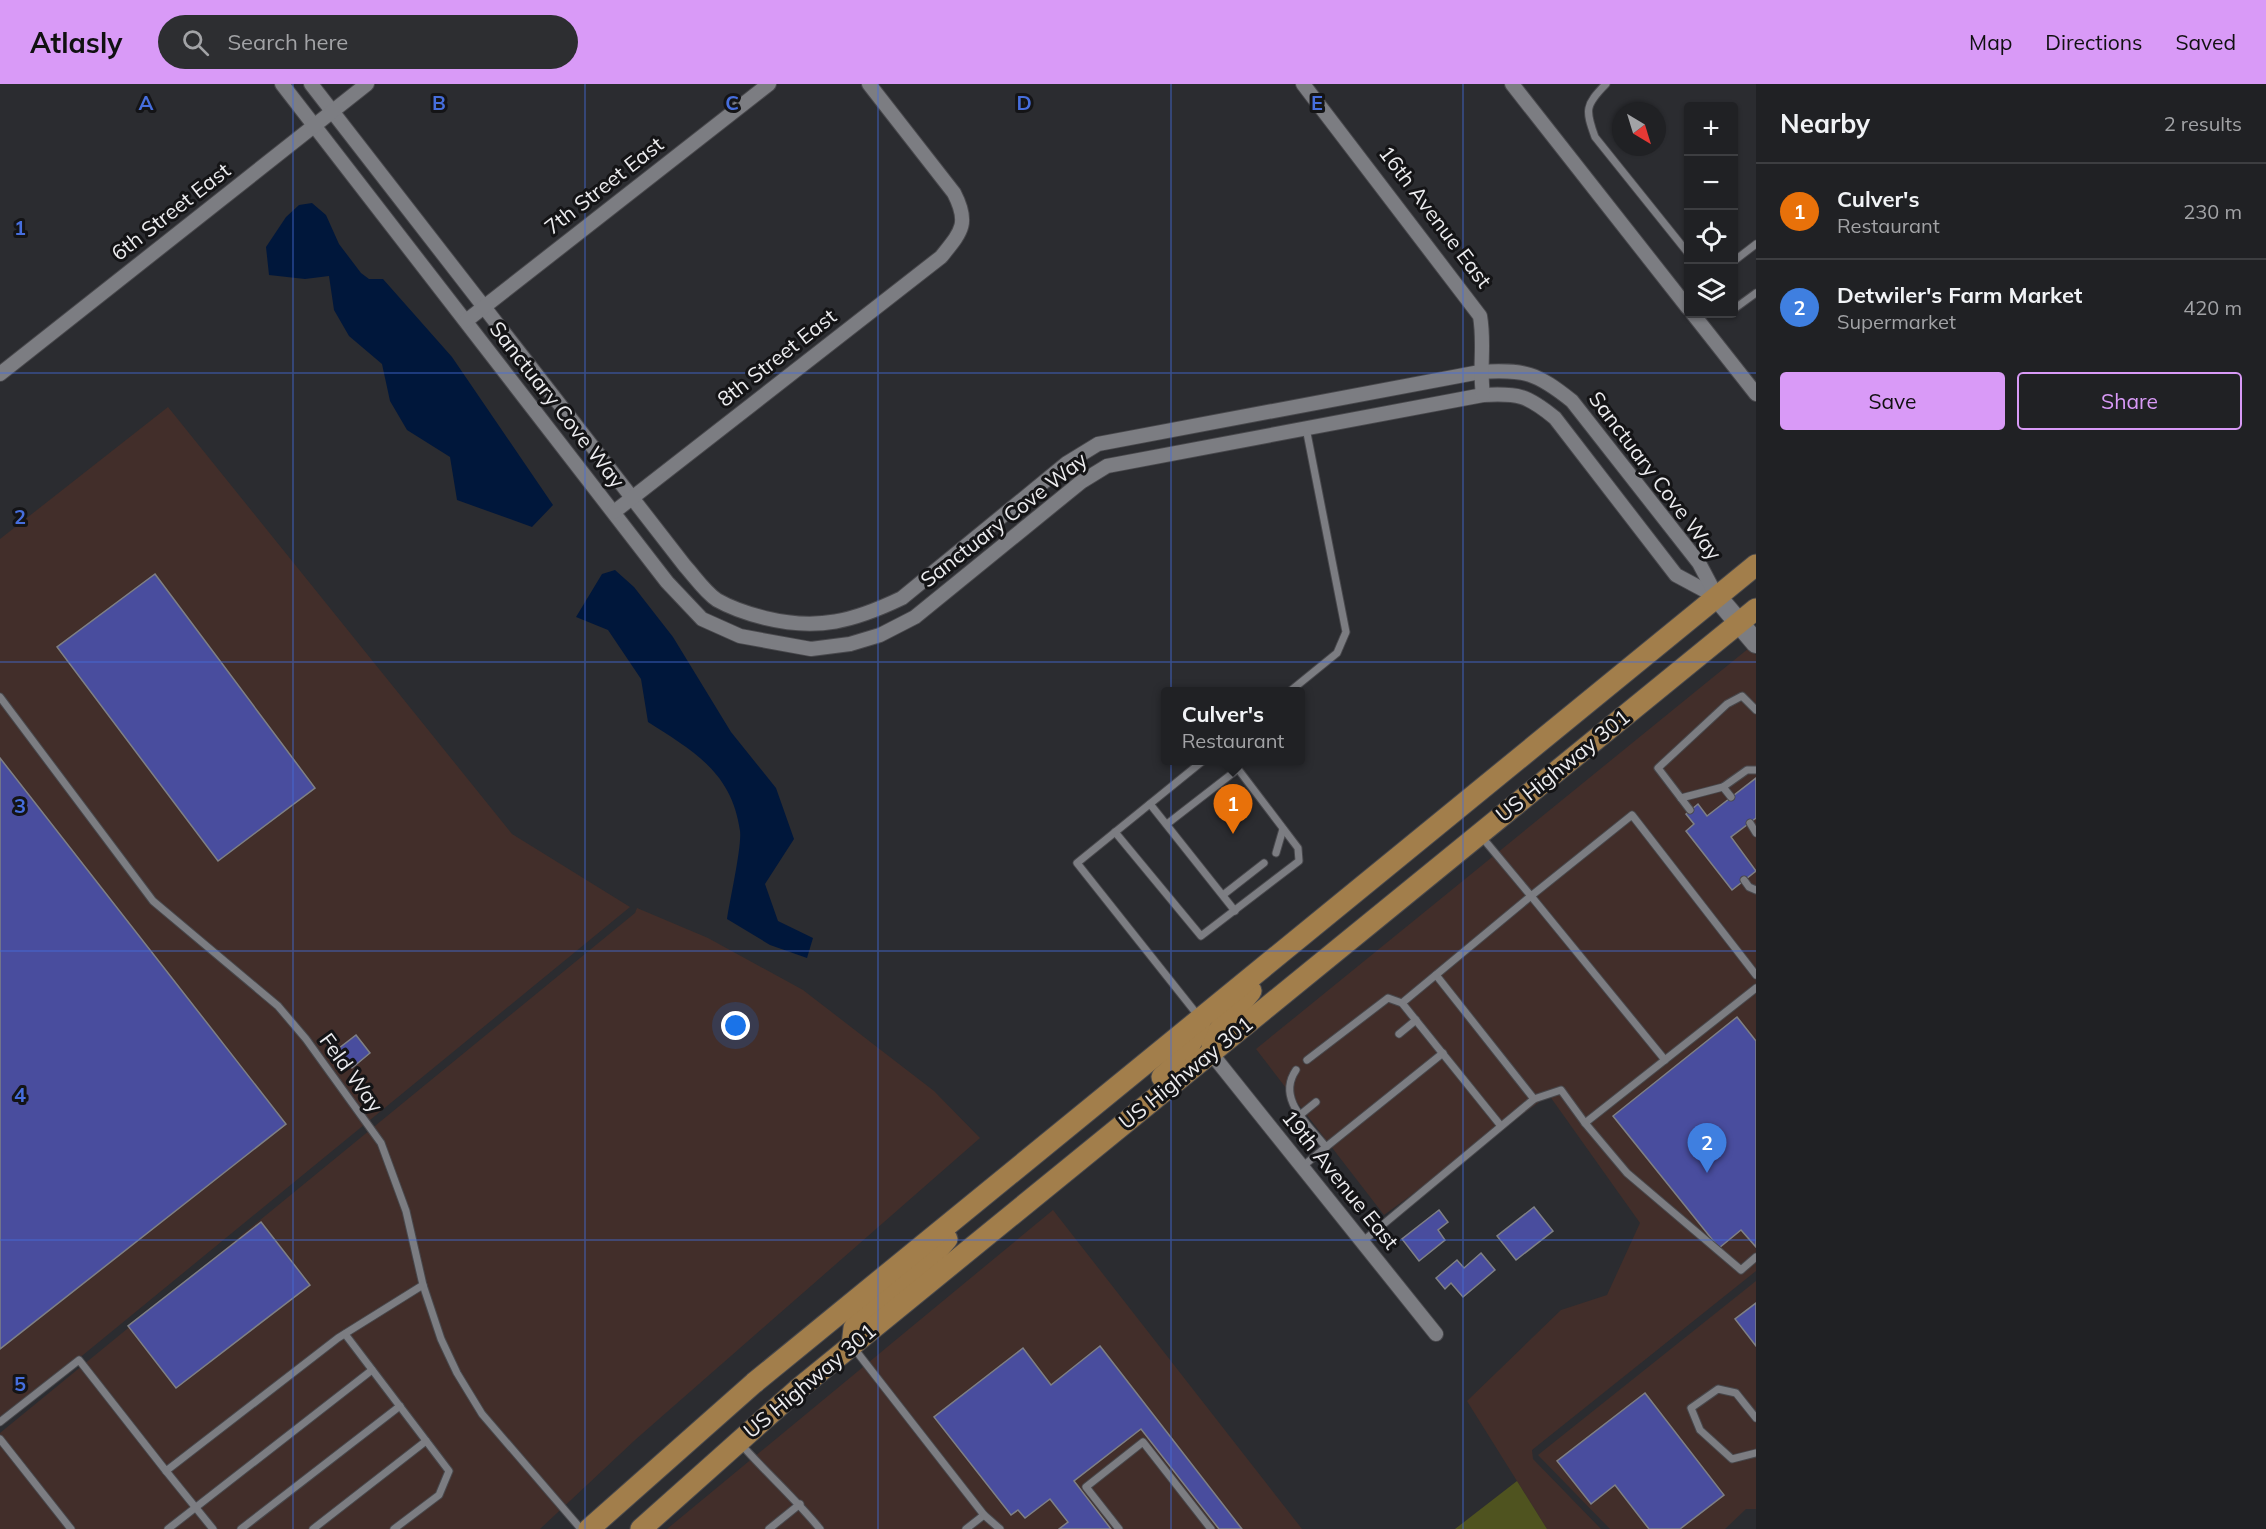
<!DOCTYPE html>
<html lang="en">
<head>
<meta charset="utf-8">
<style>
  :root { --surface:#202124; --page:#2d2e31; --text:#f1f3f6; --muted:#a2a3a6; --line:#3d3e41; --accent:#d99af7 }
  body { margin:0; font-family:Mulish,sans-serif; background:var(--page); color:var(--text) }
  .controls { position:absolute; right:18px; top:18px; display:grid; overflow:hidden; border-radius:6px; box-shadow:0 2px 4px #0004 }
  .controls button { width:54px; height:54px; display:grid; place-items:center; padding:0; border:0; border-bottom:2px solid var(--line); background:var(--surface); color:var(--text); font:30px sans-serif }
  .compass { position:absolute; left:1612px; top:18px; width:54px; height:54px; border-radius:50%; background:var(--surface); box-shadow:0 2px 4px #0004; rotate:142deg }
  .you { position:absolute; left:736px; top:942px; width:21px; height:21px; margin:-15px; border:4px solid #fff; border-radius:50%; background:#1a73e8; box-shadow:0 0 0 9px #1a73e833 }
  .badge { display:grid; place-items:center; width:39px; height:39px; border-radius:50%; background:var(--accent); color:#fff; font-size:20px; font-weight:700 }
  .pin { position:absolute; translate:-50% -50px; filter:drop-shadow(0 2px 3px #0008) }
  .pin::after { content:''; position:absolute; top:32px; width:21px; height:18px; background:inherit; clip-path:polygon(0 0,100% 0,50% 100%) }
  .popup { position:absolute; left:1161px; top:603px; width:144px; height:78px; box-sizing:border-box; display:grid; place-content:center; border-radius:6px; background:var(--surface); filter:drop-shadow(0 2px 4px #0005); font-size:20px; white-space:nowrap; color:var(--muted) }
  .popup b { font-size:22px; color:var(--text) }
  .popup::after { content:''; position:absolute; left:50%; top:100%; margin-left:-12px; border:12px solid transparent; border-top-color:var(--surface) }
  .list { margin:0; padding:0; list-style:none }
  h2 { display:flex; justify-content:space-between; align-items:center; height:78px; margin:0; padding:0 24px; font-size:26px }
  h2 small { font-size:20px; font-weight:400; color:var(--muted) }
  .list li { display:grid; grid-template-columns:39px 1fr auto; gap:18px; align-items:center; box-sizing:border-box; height:96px; padding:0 24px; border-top:2px solid var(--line) }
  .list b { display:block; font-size:22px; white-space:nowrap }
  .list p { margin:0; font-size:20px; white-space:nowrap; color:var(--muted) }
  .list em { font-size:20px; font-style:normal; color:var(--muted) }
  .actions { display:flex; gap:12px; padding:18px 24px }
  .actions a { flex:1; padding:14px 0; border:2px solid var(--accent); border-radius:6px; text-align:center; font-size:21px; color:var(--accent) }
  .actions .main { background:var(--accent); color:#111 }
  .icon { flex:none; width:33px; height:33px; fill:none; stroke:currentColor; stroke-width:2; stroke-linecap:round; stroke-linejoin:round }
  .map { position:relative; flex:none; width:1756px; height:1445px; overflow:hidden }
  header { display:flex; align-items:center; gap:36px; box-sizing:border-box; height:84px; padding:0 30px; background:var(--accent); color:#111 }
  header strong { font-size:28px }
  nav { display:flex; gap:33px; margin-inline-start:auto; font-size:21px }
  .search { width:420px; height:54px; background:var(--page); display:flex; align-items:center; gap:15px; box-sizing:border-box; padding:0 21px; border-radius:33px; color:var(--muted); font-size:22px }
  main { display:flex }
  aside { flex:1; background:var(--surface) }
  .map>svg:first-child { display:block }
</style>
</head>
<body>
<header>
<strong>Atlasly</strong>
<div class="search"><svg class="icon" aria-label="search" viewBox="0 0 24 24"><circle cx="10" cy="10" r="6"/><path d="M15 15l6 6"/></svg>Search here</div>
<nav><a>Map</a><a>Directions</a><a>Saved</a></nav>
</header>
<main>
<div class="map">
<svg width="1756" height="1445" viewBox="0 0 1756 1445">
  <rect width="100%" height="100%" fill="#2b2c30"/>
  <!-- industrial -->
  <g fill="#422e2a">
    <polygon points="168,323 512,750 630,823 0,1339 0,455"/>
    <polygon points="1749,564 1756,571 1756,1187 1532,1366 1533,1375 1601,1445 1547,1445 1467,1317 1561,1226 1607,1211 1640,1139 1549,1011 1384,1131 1256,965"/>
    <polygon points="637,824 708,854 803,906 934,1007 980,1054 635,1356 540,1445 0,1445 0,1349 635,829"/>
    <polygon points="1053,1126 1302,1445 667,1445"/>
    <polygon points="1756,1197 1756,1425 1746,1425 1725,1445 1610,1445 1538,1371"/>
  </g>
  <!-- green -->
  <polygon fill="#4f531f" points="1517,1397 1547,1445 1455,1445"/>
  <!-- water -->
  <g fill="#00173b">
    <polygon points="312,119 326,131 339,160 361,189 369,195 383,195 452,273 553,421 532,443 457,416 450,373 407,346 390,317 382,280 349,252 334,226 329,192 305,195 269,191 266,163 286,133 299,121"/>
    <path d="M615,486L634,503L673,553L731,648L776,704L794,755L765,800L778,837L813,854L807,874L770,861L727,835C730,815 742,762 740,747C732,688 693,667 648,638L641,595L608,546L576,533L602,490Z"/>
  </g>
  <!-- building -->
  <g fill="#494d9e" stroke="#7f8085" stroke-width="1.5">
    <polygon points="155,490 315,704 218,777 57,563"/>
    <polygon points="0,674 286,1040 0,1265"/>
    <polygon points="1756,694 1756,734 1731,753 1756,787 1732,806 1686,747 1694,740 1686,730 1698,720 1707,732"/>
    <polygon points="1737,933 1756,957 1756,1163 1741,1146 1719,1164 1613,1032"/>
    <polygon points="356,951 370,969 352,984 338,965"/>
    <polygon points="1534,1123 1553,1147 1516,1176 1497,1152"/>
    <polygon points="1439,1126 1448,1138 1438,1146 1445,1156 1419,1177 1402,1155"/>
    <polygon points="261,1138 310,1201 176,1304 128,1242"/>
    <polygon points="1481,1169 1495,1186 1463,1213 1451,1199 1445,1205 1436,1194 1457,1176 1464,1184"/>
    <polygon points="1756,1219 1756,1262 1735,1235"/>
    <polygon points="1100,1262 1242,1445 1219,1445 1141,1345 1074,1397 1111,1445 1059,1445 1068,1438 1050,1415 1025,1434 1018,1426 1011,1431 934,1333 1023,1264 1051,1301"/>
    <polygon points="1645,1309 1724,1411 1680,1445 1649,1445 1615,1401 1591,1420 1557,1377"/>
  </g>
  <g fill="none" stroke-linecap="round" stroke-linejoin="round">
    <!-- lane casing -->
    <g stroke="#48484c" stroke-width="9">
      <g id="lane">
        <path d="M1606,0C1585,21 1585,26 1595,53L1688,169"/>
        <polyline points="1734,177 1756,160"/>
        <polyline points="1734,225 1756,209"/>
        <polyline points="1289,608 1337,569 1346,548 1306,344"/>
        <polyline points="0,613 153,817 278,922 306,955 381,1059 406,1127 423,1201 441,1255 457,1289 482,1330 581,1445"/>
        <polyline points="1231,676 1238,685"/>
        <polyline points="1723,703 1731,713"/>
        <polyline points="1681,714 1723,703 1747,686 1756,686"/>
        <polyline points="1150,720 1235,827"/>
        <polyline points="1690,726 1658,684 1727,620 1742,612 1756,626"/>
        <polyline points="1750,739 1756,749"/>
        <polyline points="1115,748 1201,852 1299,777 1298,764 1238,685 1167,740"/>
        <polyline points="1481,752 1531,812 1632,731 1756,891"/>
        <polyline points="1276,769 1283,745"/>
        <polyline points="1744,796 1749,803 1756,806"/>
        <polyline points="1223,811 1264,779"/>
        <polyline points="1436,891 1534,1015"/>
        <polyline points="1756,904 1585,1039 1627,1089 1741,1186 1756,1173"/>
        <polyline points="1402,919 1531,812 1665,976"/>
        <polyline points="1200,934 1077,779 1204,676"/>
        <polyline points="1399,950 1416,936"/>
        <polyline points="1307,976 1388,914 1402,919 1501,1042"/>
        <path d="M1296,986C1276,1015 1308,1040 1326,1063L1443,969"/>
        <polyline points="1300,1031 1316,1018"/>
        <polyline points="1302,1083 1326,1063"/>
        <polyline points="1362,1158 1534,1015 1561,1006 1585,1039"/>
        <polyline points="345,1250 449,1387 439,1411 394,1445"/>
        <polyline points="853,1263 984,1431 966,1445"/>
        <polyline points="1756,1334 1736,1309 1718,1305 1691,1324 1700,1346 1732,1375 1756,1369"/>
        <polyline points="0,1338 79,1276 166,1387 338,1254 423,1201"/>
        <polyline points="0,1355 71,1445"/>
        <path d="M740,1359C766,1389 795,1414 820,1445"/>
        <polyline points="166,1387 213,1445"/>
        <polyline points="984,1431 1000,1445"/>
        <polyline points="168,1445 372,1286"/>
        <polyline points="241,1445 400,1322"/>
        <polyline points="313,1445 426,1357"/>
        <polyline points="769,1445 800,1420"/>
        <polyline points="1119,1445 1086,1403 1143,1358 1211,1445"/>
      </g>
    </g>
    <!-- street casing -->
    <g stroke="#48484c" stroke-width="16">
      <g id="street">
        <path d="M282,0L667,498L702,535L740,552L811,565L850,560L880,551L915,533L1081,398L1107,382L1483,311C1518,309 1527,311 1555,334L1676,491L1717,513"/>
        <path d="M311,0L685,482C695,493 705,508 717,516C731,524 749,530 765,534C818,547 854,537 902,514L1067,379L1098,360L1480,288C1525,285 1537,289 1572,317L1699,479L1717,513"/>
        <path d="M1303,0L1480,232C1485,261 1479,282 1483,311"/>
        <polyline points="1512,0 1688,224"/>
        <polyline points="1693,230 1756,310"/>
        <polyline points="466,237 769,0"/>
        <polyline points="0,290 367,0"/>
        <path d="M614,428L941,173C961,148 970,140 954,109L869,0"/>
        <polyline points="1211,969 1436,1250"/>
      </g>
    </g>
    <!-- secondary casing -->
    <g stroke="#48484c" stroke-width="22">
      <polyline id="secondary" points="1717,513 1756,559"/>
    </g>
    <!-- primary casing -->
    <g stroke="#48484c" stroke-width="23">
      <g id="primary">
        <polyline points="1212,962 1216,950 1251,907"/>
        <path d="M1162,993C1181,977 1192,962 1200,938"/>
        <polyline points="852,1261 854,1244 864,1232 924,1181 947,1155"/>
        <polyline points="589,1445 754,1299 1756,481"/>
        <polyline points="641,1445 797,1306 1756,525"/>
      </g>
    </g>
    <!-- lane -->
    <use href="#lane" stroke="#7c7d82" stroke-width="7"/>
    <!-- street -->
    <use href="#street" stroke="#7c7d82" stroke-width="14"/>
    <!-- secondary -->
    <use href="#secondary" stroke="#7c7d82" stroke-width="20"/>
    <!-- primary -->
    <use href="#primary" stroke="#a27e4b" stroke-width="21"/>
  </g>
  <!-- grid -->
  <path fill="none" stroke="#466edd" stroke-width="1.5" stroke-opacity="0.55" d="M293,0V1445M585,0V1445M878,0V1445M1171,0V1445M1463,0V1445M0,289H1756M0,578H1756M0,867H1756M0,1156H1756"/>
  <g text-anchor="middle" stroke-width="6" stroke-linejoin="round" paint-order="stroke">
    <!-- street labels -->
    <g font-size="21" fill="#ececef" stroke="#141416">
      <text transform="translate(604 102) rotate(-38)" y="7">7th Street East</text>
      <text transform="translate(171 128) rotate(-38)" y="7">6th Street East</text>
      <text transform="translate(1435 133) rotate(53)" y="7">16th Avenue East</text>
      <text transform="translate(777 274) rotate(-38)" y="7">8th Street East</text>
      <text transform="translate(557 321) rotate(52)" y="7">Sanctuary Cove Way</text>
      <text transform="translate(1655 392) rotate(53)" y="7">Sanctuary Cove Way</text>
      <text transform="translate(1004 436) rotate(-38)" y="7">Sanctuary Cove Way</text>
      <text transform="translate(1563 682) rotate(-39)" y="7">US Highway 301</text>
      <text transform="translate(351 989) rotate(54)" y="7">Feld Way</text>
      <text transform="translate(1186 989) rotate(-39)" y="7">US Highway 301</text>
      <text transform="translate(1340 1096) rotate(51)" y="7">19th Avenue East</text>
      <text transform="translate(810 1297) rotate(-40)" y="7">US Highway 301</text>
    </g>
  </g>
  <g font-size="20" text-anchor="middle" font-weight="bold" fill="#466edd" stroke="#141416" stroke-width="6" stroke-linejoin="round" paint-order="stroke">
    <text x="146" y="26">A</text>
    <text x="439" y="26">B</text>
    <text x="732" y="26">C</text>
    <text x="1024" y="26">D</text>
    <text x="1317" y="26">E</text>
    <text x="20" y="151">1</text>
    <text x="20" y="440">2</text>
    <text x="20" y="729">3</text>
    <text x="20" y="1018">4</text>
    <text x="20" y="1307">5</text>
  </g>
</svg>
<div class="controls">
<button>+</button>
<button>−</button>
<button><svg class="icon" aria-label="locate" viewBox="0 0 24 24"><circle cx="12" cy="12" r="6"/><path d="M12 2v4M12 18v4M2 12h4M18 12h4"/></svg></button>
<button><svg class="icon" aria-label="layers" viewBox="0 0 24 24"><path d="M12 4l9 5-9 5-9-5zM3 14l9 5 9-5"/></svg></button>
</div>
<svg class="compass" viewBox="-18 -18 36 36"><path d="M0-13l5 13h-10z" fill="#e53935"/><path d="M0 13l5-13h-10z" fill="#a2a3a6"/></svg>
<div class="you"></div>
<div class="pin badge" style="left:1233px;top:750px;background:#e8710a">1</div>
<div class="popup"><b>Culver's</b>Restaurant</div>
<div class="pin badge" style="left:1707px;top:1089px;background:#3f7fe0">2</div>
</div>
<aside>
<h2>Nearby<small>2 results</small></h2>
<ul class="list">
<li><span class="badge" style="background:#e8710a">1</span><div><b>Culver's</b><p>Restaurant</p></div><em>230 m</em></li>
<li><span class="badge" style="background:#3f7fe0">2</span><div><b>Detwiler's Farm Market</b><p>Supermarket</p></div><em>420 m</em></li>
</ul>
<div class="actions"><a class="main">Save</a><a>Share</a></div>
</aside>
</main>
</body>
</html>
